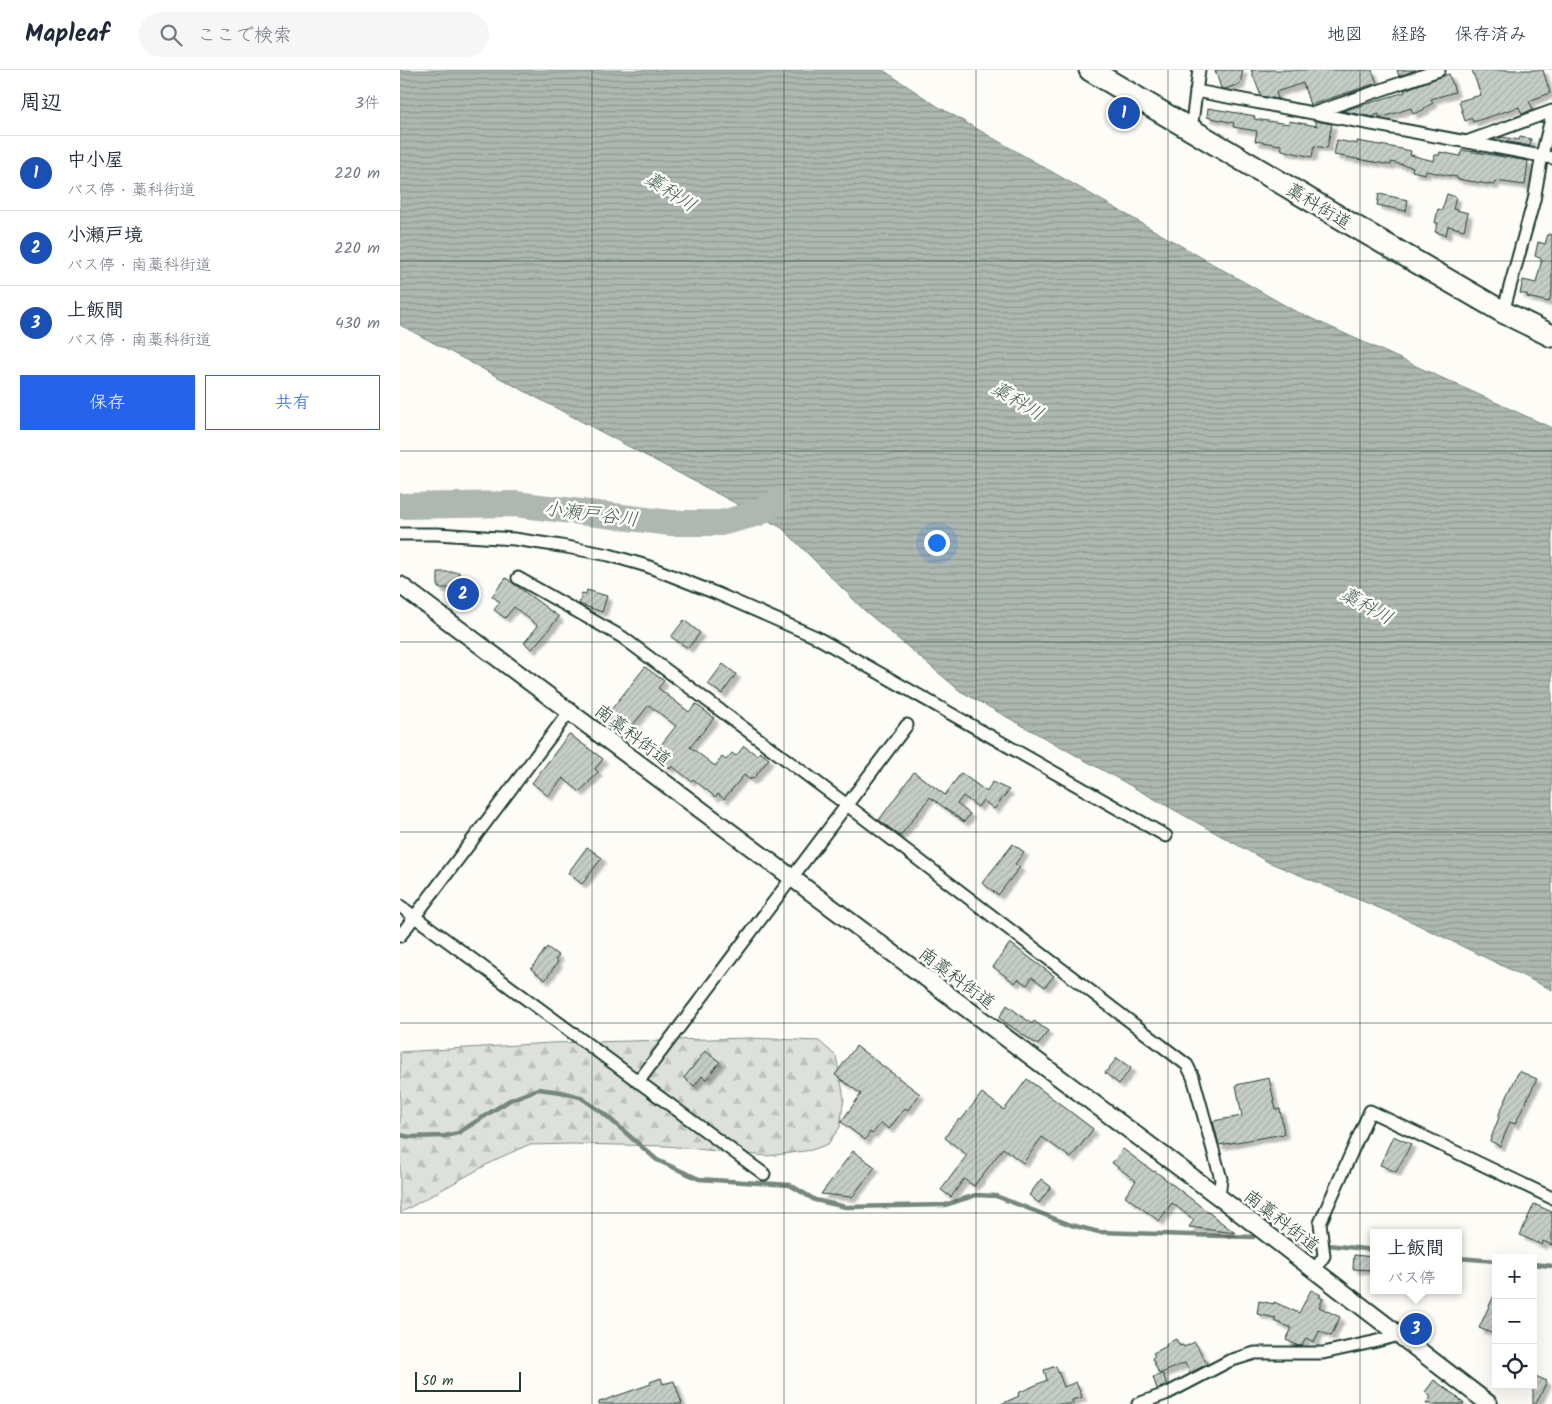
<!DOCTYPE html>
<html lang="ja">
<head>
<meta charset="utf-8">
<style>
  :root { --surface:#fff; --page:#f6f6f7; --text:#1f2937; --muted:#747a83; --line:#e0e1e3; --accent:#2563eb }
  body { margin:0; font-family:Kalam,"Klee One",sans-serif; background:var(--page); color:var(--text) }
  .controls { position:absolute; right:15px; bottom:15px; display:grid; overflow:hidden; border-radius:0px; box-shadow:0 5px 20px #0002 }
  .controls button { width:45px; height:45px; display:grid; place-items:center; padding:0; border:0; border-bottom:1px solid var(--line); background:var(--surface); color:var(--text); font:25px sans-serif }
  .scale { position:absolute; left:15px; bottom:12px; width:106px; box-sizing:border-box; padding-left:5px; border:2px solid #1f3d34; border-top:0; font-size:14px; line-height:18px; white-space:nowrap; color:#1f3d34; -webkit-text-stroke:4px #fdfcf7; paint-order:stroke }
  .you { position:absolute; left:536px; top:472px; width:18px; height:18px; margin:-12px; border:4px solid #fff; border-radius:50%; background:#1a73e8; box-shadow:0 0 0 8px #1a73e833 }
  .badge { display:grid; place-items:center; width:32px; height:32px; border-radius:50%; background:var(--accent); color:#fff; font-size:16px; font-weight:700 }
  .pin { position:absolute; translate:-50% -50%; border:2px solid #fff; box-shadow:0 1px 5px #0006 }
  .popup { position:absolute; left:970px; top:1159px; width:92px; height:65px; box-sizing:border-box; display:grid; place-content:center; border-radius:0px; background:var(--surface); filter:drop-shadow(0 1px 4px #0005); font-size:16px; white-space:nowrap; color:var(--muted) }
  .popup b { font-size:19px; color:var(--text) }
  .popup::after { content:''; position:absolute; left:50%; top:100%; margin-left:-10px; border:10px solid transparent; border-top-color:var(--surface) }
  .list { margin:0; padding:0; list-style:none }
  h2 { display:flex; justify-content:space-between; align-items:center; height:65px; margin:0; padding:0 20px; font-size:21px }
  h2 small { font-size:16px; font-weight:400; color:var(--muted) }
  .list li { display:grid; grid-template-columns:32px 1fr auto; gap:15px; align-items:center; box-sizing:border-box; height:75px; padding:0 20px; border-top:1px solid var(--line) }
  .list b { display:block; font-size:19px; white-space:nowrap }
  .list p { margin:0; font-size:16px; white-space:nowrap; color:var(--muted) }
  .list em { font-size:16px; font-style:normal; color:var(--muted) }
  .actions { display:flex; gap:10px; padding:15px 20px }
  .actions a { flex:1; padding:11px 0; border:1px solid var(--accent); border-radius:0px; text-align:center; font-size:18px; color:var(--accent) }
  .actions .main { background:var(--accent); color:#fff }
  .icon { flex:none; width:28px; height:28px; fill:none; stroke:currentColor; stroke-width:2; stroke-linecap:round; stroke-linejoin:round }
  .map { position:relative; flex:none; width:1152px; height:1334px; overflow:hidden }
  header { display:flex; align-items:center; gap:30px; box-sizing:border-box; height:70px; padding:0 25px; background:var(--surface); border-bottom:1px solid var(--line) }
  header strong { font-size:24px }
  nav { display:flex; gap:28px; margin-inline-start:auto; font-size:18px }
  .search { width:350px; height:45px; background:var(--page); display:flex; align-items:center; gap:12px; box-sizing:border-box; padding:0 18px; border-radius:28px; color:var(--muted); font-size:19px }
  main { display:flex }
  aside { flex:1; background:var(--surface) }
  .map>svg:first-child { display:block }
</style>
</head>
<body>
<header>
<strong>Mapleaf</strong>
<div class="search"><svg class="icon" aria-label="search" viewBox="0 0 24 24"><circle cx="10" cy="10" r="6"/><path d="M15 15l6 6"/></svg>ここで検索</div>
<nav><a>地図</a><a>経路</a><a>保存済み</a></nav>
</header>
<main>
<aside>
<h2>周辺<small>3件</small></h2>
<ul class="list">
<li><span class="badge" style="background:#1a4fb4">1</span><div><b>中小屋</b><p>バス停 · 藁科街道</p></div><em>220 m</em></li>
<li><span class="badge" style="background:#1a4fb4">2</span><div><b>小瀬戸境</b><p>バス停 · 南藁科街道</p></div><em>220 m</em></li>
<li><span class="badge" style="background:#1a4fb4">3</span><div><b>上飯間</b><p>バス停 · 南藁科街道</p></div><em>430 m</em></li>
</ul>
<div class="actions"><a class="main">保存</a><a>共有</a></div>
</aside>
<div class="map">
<svg width="1152" height="1334" viewBox="0 0 1152 1334">
  <defs>
    <pattern id="forest-firs" width="22" height="20" patternUnits="userSpaceOnUse" patternTransform="scale(1.25)"><rect width="22" height="20" fill="#dde0db"/><path d="M5 1l3.5 6h-7zM16 11l3.5 6h-7z" fill="#bdc1bd"/></pattern>
    <pattern id="water-rules" width="6" height="5" patternUnits="userSpaceOnUse" patternTransform="scale(1.25)"><rect width="6" height="5" fill="#aeb8b1"/><path d="M0 2.5h6" fill="none" stroke="#8d9791"/></pattern>
    <pattern id="building-hatch" width="6" height="6" patternUnits="userSpaceOnUse" patternTransform="scale(1.25)"><rect width="6" height="6" fill="#c6cdc7"/><path d="M-1 1l2-2M0 6l6-6M5 7l2-2" fill="none" stroke="#aab1ac"/></pattern>
    <filter id="shadow"><feDropShadow dx="4.5" dy="4.5" stdDeviation="1" flood-color="#0004"/></filter>
  </defs>
  <rect width="100%" height="100%" fill="#fdfcf7"/>
  <filter id="ink" filterUnits="userSpaceOnUse"><feTurbulence type="fractalNoise" baseFrequency=".02" numOctaves="2"/><feDisplacementMap in="SourceGraphic" scale="10" xChannelSelector="R" yChannelSelector="G"/><feConvolveMatrix kernelMatrix="1 2 1 2 8 2 1 2 1" color-interpolation-filters="sRGB"/></filter>
  <g filter="url(#ink)">
    <!-- forest -->
    <polygon fill="url(#forest-firs)" stroke="#7e8e88" points="350,968 419,971 436,986 444,1028 440,1057 428,1074 412,1080 368,1086 266,1076 172,1074 128,1075 97,1089 0,1143 0,982 151,973"/>
    <!-- water -->
    <polygon fill="url(#water-rules)" stroke="#75877f" points="0,0 483,0 537,36 893,240 1152,358 1152,920 1008,850 868,792 560,621 464,540 382,458 0,255"/>
    <g fill="none" stroke-linecap="round" stroke-linejoin="round">
      <!-- stream -->
      <g stroke="#75877f" stroke-width="4.5">
        <polyline points="0,1065 10,1067 45,1066 58,1063 110,1030 138,1019 161,1022 180,1027 202,1042 257,1090 299,1109 390,1115 415,1130 446,1137 545,1135 576,1125 596,1126 671,1155 699,1162 853,1167"/>
        <polyline points="899,1172 916,1174"/>
        <polyline points="928,1175 974,1180"/>
        <polyline points="1058,1188 1096,1191"/>
        <polyline points="1133,1194 1152,1196"/>
      </g>
      <!-- river -->
      <polyline stroke="#aeb8b1" stroke-width="26" points="0,436 115,434 271,453 321,453 359,443 377,432"/>
    </g>
    <!-- building -->
    <g fill="url(#building-hatch)" stroke="#1f3d34" filter="url(#shadow)">
      <polygon points="815,0 843,0 840,14 824,19 821,18"/>
      <polygon points="851,0 972,0 977,13 910,35 903,13 876,22 878,29 861,26"/>
      <polygon points="997,0 1016,0 999,6"/>
      <polygon points="1072,0 1143,0 1150,23 1129,31 1133,39 1122,44 1119,37 1073,52 1072,48 1065,51 1059,31 1081,25"/>
      <polygon points="1049,4 1055,22 1031,29 1033,33 1024,38 1025,39 1013,44 1011,38 980,48 979,44 972,47 943,41 1005,22 1004,20"/>
      <polygon points="808,38 855,46 854,49 889,54 889,51 917,56 915,51 932,54 927,78 914,76 912,87 882,80 881,75 855,71 857,61 833,57 834,53 807,47"/>
      <polygon points="1102,67 1119,70 1120,67 1131,69 1130,76 1099,70 1100,68"/>
      <polygon points="937,70 957,74 957,71 997,78 1011,81 1010,85 1034,91 1035,85 1039,85 1040,82 1060,86 1062,80 1128,91 1125,115 1095,111 1094,115 1057,109 1057,107 1026,101 1025,104 1012,101 1013,97 991,92 991,95 934,85"/>
      <polygon points="979,124 1008,130 1006,141 977,135"/>
      <polygon points="1047,124 1056,127 1053,139 1068,143 1064,160 1048,156 1046,165 1035,162 1038,153 1035,153 1038,139 1042,140"/>
      <polygon points="1148,164 1152,165 1152,220 1149,232 1127,227 1128,225 1120,223 1123,210 1136,213 1142,189 1135,186 1138,172 1145,174"/>
      <polygon points="38,502 59,502 60,518 38,518"/>
      <polygon points="106,508 159,547 132,579 124,573 138,556 114,537 105,548 94,540 100,532 92,526"/>
      <polygon points="187,520 207,526 202,542 179,534 182,523 186,524"/>
      <polygon points="284,550 300,563 288,578 271,567"/>
      <polygon points="323,594 336,604 322,624 308,614"/>
      <polygon points="245,597 264,611 258,618 289,642 296,634 314,648 290,677 315,696 322,687 326,690 332,683 336,686 344,676 357,685 360,682 369,689 353,709 351,708 350,710 344,705 324,729 318,724 315,727 293,709 291,711 272,696 270,699 252,686 276,656 249,635 224,666 203,650"/>
      <polygon points="169,664 203,689 195,699 198,702 180,722 163,708 148,726 132,713"/>
      <polygon points="514,702 545,725 561,703 587,722 592,712 609,720 594,739 583,730 578,737 563,726 557,734 570,744 564,752 530,727 500,766 479,750"/>
      <polygon points="613,774 624,782 615,794 620,797 598,825 582,813"/>
      <polygon points="187,777 202,788 182,814 168,803"/>
      <polygon points="610,873 654,906 645,917 632,907 627,915 618,909 615,913 593,897"/>
      <polygon points="147,877 159,886 155,890 158,892 145,910 131,899"/>
      <polygon points="607,935 632,954 634,951 648,961 638,975 599,948"/>
      <polygon points="456,976 520,1024 508,1040 505,1038 489,1059 481,1053 472,1064 470,1062 465,1070 441,1052 461,1024 435,1005"/>
      <polygon points="305,981 320,992 306,1009 302,1006 294,1016 284,1008"/>
      <polygon points="717,988 731,998 719,1014 705,1003"/>
      <polygon points="1119,1001 1137,1009 1115,1054 1110,1052 1100,1076 1090,1071 1099,1047 1099,1044"/>
      <polygon points="869,1008 876,1040 880,1039 884,1064 819,1075 813,1051 842,1046 836,1015"/>
      <polygon points="627,1009 693,1059 671,1088 642,1067 623,1093 603,1078 574,1116 564,1109 551,1127 541,1120 567,1085 545,1068 551,1058 559,1049 561,1050 582,1023 604,1040"/>
      <polygon points="993,1066 1011,1074 996,1102 980,1095"/>
      <polygon points="723,1079 754,1102 755,1101 835,1163 789,1157 794,1150 772,1133 759,1151 725,1126 736,1111 712,1093"/>
      <polygon points="453,1081 475,1097 452,1127 421,1124"/>
      <polygon points="641,1109 651,1117 639,1133 629,1125"/>
      <polygon points="1134,1134 1152,1142 1152,1175 1143,1171 1142,1175 1120,1165"/>
      <polygon points="954,1185 974,1187 974,1200 953,1199"/>
      <polygon points="911,1220 921,1225 919,1227 923,1229 919,1237 940,1247 931,1266 919,1261 914,1272 906,1268 902,1276 899,1276 886,1270 892,1258 874,1251 876,1248 857,1244 859,1231 874,1234 874,1232 899,1243"/>
      <polygon points="1096,1221 1096,1265 1079,1258"/>
      <polygon points="776,1269 780,1276 783,1275 784,1277 795,1272 807,1294 790,1303 785,1293 759,1304 752,1288 755,1286 753,1283 767,1276 766,1274"/>
      <polygon points="656,1296 664,1317 676,1312 682,1327 672,1330 673,1334 601,1334 619,1326 618,1323 647,1310 644,1300"/>
      <polygon points="763,1304 767,1315 757,1319 753,1307"/>
      <polygon points="1133,1305 1147,1311 1136,1334 1133,1334"/>
      <polygon points="261,1308 263,1314 274,1311 282,1334 199,1334 199,1332 251,1314 250,1312"/>
      <polygon points="1034,1310 1056,1326 1064,1334 1026,1334 1031,1327 1025,1322"/>
    </g>
    <g fill="none" stroke-linecap="round" stroke-linejoin="round">
      <!-- street casing -->
      <g stroke="#1f3d34" stroke-width="15">
        <g id="street">
          <polyline points="796,21 1152,88"/>
          <polyline points="917,42 1039,0"/>
          <polyline points="791,60 799,0"/>
          <polyline points="1069,71 1152,41"/>
          <polyline points="1103,242 1134,130 1142,85 1152,45"/>
          <polyline points="0,464 37,464 114,469 161,476 209,485 247,496 318,524 416,567 766,766"/>
          <polyline points="118,508 222,567 447,735 787,995 793,1007 821,1109 819,1127"/>
          <polyline points="0,836 364,1104"/>
          <polyline points="0,866 169,642"/>
          <polyline points="238,1012 507,655"/>
          <polyline points="914,1201 924,1186 920,1153 970,1041 1152,1128"/>
          <polyline points="738,1334 768,1323 829,1291 855,1283 923,1283 973,1272 999,1265"/>
        </g>
      </g>
      <!-- secondary casing -->
      <g stroke="#1f3d34" stroke-width="20">
        <polyline id="secondary" points="0,515 819,1127 1089,1334"/>
      </g>
      <!-- highway casing -->
      <g stroke="#1f3d34" stroke-width="25">
        <polyline id="highway" points="690,0 961,160 1103,242 1152,266"/>
      </g>
      <!-- street -->
      <use href="#street" stroke="#fdfcf7" stroke-width="11"/>
      <!-- secondary -->
      <use href="#secondary" stroke="#fdfcf7" stroke-width="16"/>
      <!-- highway -->
      <use href="#highway" stroke="#fdfcf7" stroke-width="21"/>
    </g>
  </g>
  <!-- grid -->
  <path fill="none" stroke="#1f3d34" stroke-width="1" stroke-opacity="0.55" d="M192,0V1334M384,0V1334M576,0V1334M768,0V1334M960,0V1334M0,191H1152M0,381H1152M0,572H1152M0,762H1152M0,953H1152M0,1143H1152"/>
  <g text-anchor="middle" stroke-width="5" stroke-linejoin="round" paint-order="stroke">
    <!-- street labels -->
    <g font-size="18" fill="#1f3d34" stroke="#fdfcf7">
      <text transform="translate(919 136) rotate(31)" y="6">藁科街道</text>
      <text transform="translate(233 665) rotate(37)" y="6">南藁科街道</text>
      <text transform="translate(557 908) rotate(37)" y="6">南藁科街道</text>
      <text transform="translate(882 1151) rotate(38)" y="6">南藁科街道</text>
    </g>
    <!-- water labels -->
    <g font-size="19" font-style="italic" fill="#435c53" stroke="#fdfcf7">
      <text transform="translate(271 121) rotate(33)" y="7">藁科川</text>
      <text transform="translate(618 330) rotate(31)" y="7">藁科川</text>
      <text transform="translate(191 443) rotate(7)" y="7">小瀬戸谷川</text>
      <text transform="translate(967 535) rotate(29)" y="7">藁科川</text>
    </g>
  </g>
</svg>
<div class="controls">
<button>+</button>
<button>−</button>
<button><svg class="icon" aria-label="locate" viewBox="0 0 24 24"><circle cx="12" cy="12" r="6"/><path d="M12 2v4M12 18v4M2 12h4M18 12h4"/></svg></button>
</div>
<div class="scale">50 m</div>
<div class="you"></div>
<div class="pin badge" style="left:724px;top:43px;background:#1a4fb4">1</div>
<div class="pin badge" style="left:63px;top:524px;background:#1a4fb4">2</div>
<div class="pin badge" style="left:1016px;top:1259px;background:#1a4fb4">3</div>
<div class="popup"><b>上飯間</b>バス停</div>
</div>
</main>
</body>
</html>
